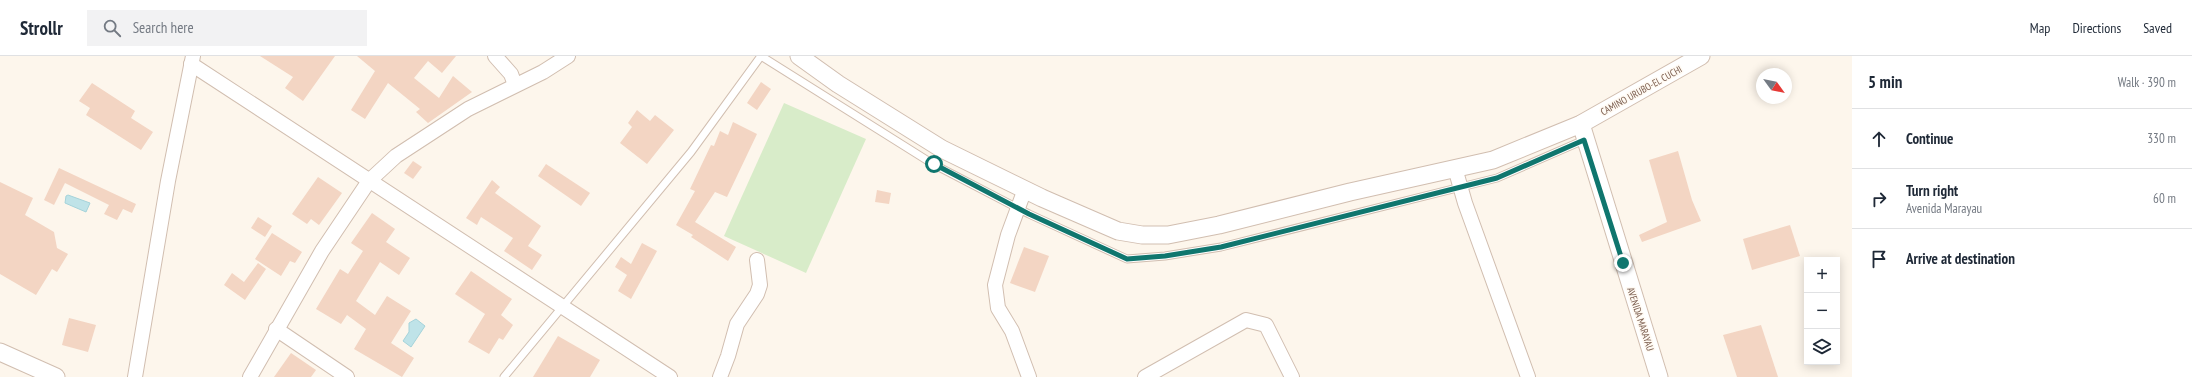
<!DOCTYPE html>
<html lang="en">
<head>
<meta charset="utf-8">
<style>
  :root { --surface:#fff; --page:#f2f2f3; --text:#1f2937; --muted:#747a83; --line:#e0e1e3 }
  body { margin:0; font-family:"PT Sans Narrow",sans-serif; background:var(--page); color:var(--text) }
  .controls { position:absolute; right:12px; bottom:12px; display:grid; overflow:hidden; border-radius:0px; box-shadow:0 2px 10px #0003 }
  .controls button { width:36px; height:36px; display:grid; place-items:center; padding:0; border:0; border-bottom:1px solid var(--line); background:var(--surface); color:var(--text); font:20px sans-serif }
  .compass { position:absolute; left:1756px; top:12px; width:36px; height:36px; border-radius:50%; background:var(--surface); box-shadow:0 2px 10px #0003; rotate:123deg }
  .stop { position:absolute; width:12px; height:12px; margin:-9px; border:3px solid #0f766e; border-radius:50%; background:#fff }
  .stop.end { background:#0f766e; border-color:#fff; box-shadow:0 1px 4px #0008 }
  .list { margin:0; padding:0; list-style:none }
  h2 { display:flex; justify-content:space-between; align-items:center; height:52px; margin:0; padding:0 16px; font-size:17px }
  h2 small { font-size:13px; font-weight:400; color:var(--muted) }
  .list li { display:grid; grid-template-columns:26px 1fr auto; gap:12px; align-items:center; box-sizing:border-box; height:60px; padding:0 16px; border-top:1px solid var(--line) }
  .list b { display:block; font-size:15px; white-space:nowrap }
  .list p { margin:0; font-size:13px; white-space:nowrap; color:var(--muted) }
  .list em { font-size:13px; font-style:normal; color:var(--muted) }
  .icon { flex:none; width:22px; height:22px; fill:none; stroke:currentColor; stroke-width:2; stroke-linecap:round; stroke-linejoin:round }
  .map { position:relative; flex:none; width:1852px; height:321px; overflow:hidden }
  header { display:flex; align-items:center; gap:24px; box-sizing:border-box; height:56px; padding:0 20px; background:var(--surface); border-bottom:1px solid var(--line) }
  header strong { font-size:19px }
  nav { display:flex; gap:22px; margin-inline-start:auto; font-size:14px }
  .search { width:280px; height:36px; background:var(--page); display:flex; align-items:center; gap:10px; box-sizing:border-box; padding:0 14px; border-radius:0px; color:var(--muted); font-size:15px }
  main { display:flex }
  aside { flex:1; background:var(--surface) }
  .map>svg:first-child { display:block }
</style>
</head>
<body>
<header>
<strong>Strollr</strong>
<div class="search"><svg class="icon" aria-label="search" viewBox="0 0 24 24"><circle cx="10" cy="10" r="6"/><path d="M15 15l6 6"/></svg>Search here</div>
<nav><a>Map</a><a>Directions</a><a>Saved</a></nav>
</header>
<main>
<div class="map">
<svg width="1852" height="321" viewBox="0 0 1852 321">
  <rect width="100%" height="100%" fill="#fdf6ec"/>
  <!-- green -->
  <polygon fill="#d8ecc9" points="784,47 866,83 806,217 724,180"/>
  <!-- water -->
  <g fill="#bfe3e8" stroke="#a5d3da">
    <polygon points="68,139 90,147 86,156 65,147 66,140"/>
    <polygon points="416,263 425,270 411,291 403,285 409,276 409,267"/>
  </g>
  <!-- building -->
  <g fill="#f3d5c3">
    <polygon points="260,0 335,0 303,45 285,32 293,21"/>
    <polygon points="357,0 456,0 442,17 428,5 414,22 439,42 453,20 472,36 428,67 416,56 420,53 388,27 365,63 351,54 375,15"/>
    <polygon points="761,26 771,33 757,54 747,47"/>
    <polygon points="92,27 135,55 131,62 153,76 141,94 86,59 90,52 79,45"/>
    <polygon points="637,54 650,65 655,59 674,74 647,108 620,87 632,71 628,67"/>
    <polygon points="733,66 757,78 727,141 715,136 695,166 736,191 728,205 691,181 693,179 676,169 695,135 690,133 711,89 714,90 720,75 728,79"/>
    <polygon points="1678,95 1692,144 1701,165 1642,186 1639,179 1667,166 1649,104"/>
    <polygon points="413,105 422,111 413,123 404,117"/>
    <polygon points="546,108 590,137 581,150 538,120"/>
    <polygon points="59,112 136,148 132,157 123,153 117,164 104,158 109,149 65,127 54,149 44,144"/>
    <polygon points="318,121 342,137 319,169 311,163 307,168 292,158"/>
    <polygon points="492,124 500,131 495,137 541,170 528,190 542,199 532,214 504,195 513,182 481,161 477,169 466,162"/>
    <polygon points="0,126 33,142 25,159 54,176 57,192 68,198 57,216 52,213 36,239 0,218"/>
    <polygon points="877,134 891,137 889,148 875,146"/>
    <polygon points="372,157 395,173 386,186 410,202 399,219 380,206 356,245 375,259 387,240 411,255 391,287 414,302 402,321 354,293 366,273 347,259 341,268 316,253 340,213 348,218 363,195 351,187"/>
    <polygon points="258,161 272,170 265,181 251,172"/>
    <polygon points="1790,169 1800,200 1752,214 1743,183"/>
    <polygon points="272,177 302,196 295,207 290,205 281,220 255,203"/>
    <polygon points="642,187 657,195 631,243 618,235 627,219 615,211 621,201 631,208"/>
    <polygon points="1024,191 1049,200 1035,236 1010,227"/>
    <polygon points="258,207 266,213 245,244 224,229 232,217 244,226"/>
    <polygon points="471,215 512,243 501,259 513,269 503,284 499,282 489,298 468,286 485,258 455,238"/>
    <polygon points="69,262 96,269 88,296 62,289"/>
    <polygon points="1761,269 1778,321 1737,321 1723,279"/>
    <polygon points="558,280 600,304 590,321 533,321"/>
    <polygon points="291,297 316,314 311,321 274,321"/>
  </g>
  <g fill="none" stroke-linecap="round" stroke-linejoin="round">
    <!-- service casing -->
    <g stroke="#d1beb0" stroke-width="9">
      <g id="service">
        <polyline points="761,0 933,108 1029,158 1127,203 1165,200 1221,191 1497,122 1584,84"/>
        <polyline points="504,321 691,96 761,0"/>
      </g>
    </g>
    <!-- minor casing -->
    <g stroke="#d1beb0" stroke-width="16">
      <g id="minor">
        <polyline points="495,0 511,18 515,29"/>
        <polyline points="191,8 670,321"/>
        <polyline points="1455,112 1465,147 1528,321"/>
        <polyline points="1025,133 1008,179 995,229 998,252 1012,275 1029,321"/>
        <polyline points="276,273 347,321"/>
        <polyline points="135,321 168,125 193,0"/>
        <polyline points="250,321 322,195 369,125 396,100 468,53 543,16 568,0"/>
        <polyline points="720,321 728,300 737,268 757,238 760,229 757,204"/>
        <polyline points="1145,321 1246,264 1266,269 1292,321"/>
      </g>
    </g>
    <!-- tertiary casing -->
    <g stroke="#d1beb0" stroke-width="19">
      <g id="tertiary">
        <polyline points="799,0 838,28 942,93 1042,142 1118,175 1142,179 1168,179 1219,169 1350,136 1493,104 1581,68 1701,0"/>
        <polyline points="1581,68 1659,321"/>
        <polyline points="0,296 56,321"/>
      </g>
    </g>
    <!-- service -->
    <use href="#service" stroke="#fff" stroke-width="7"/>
    <!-- minor -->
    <use href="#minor" stroke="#fff" stroke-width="14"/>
    <!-- tertiary -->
    <use href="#tertiary" stroke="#fff" stroke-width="17"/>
  </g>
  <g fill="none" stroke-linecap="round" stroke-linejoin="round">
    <!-- route -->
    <polyline stroke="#0f766e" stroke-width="5" points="934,108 1029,158 1127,203 1165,200 1221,191 1497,122 1584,84 1623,207"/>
  </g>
  <g text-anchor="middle" stroke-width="3" stroke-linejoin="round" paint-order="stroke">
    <!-- street labels -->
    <g font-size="10" fill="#7a5c4d" stroke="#fffaf3">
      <text transform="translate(1641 34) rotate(-29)" y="4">CAMINO URUBO-EL CUCHI</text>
      <text transform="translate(1641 263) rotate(72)" y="4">AVENIDA MARAYAU</text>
    </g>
  </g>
</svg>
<div class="controls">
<button>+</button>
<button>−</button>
<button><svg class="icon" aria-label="layers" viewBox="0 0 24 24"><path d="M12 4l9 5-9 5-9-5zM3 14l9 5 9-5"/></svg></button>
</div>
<svg class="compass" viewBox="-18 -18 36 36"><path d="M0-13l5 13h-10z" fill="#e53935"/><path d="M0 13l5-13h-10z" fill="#747a83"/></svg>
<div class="stop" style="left:934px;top:108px"></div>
<div class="stop end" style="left:1623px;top:207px"></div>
</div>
<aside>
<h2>5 min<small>Walk · 390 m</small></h2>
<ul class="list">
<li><svg class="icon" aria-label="ahead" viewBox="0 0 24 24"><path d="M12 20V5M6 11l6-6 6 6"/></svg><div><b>Continue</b></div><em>330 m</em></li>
<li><svg class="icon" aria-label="right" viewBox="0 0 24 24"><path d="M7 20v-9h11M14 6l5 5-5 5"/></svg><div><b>Turn right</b><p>Avenida Marayau</p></div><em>60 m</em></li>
<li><svg class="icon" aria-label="arrive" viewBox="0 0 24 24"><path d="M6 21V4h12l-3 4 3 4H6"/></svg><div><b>Arrive at destination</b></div></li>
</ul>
</aside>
</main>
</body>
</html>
